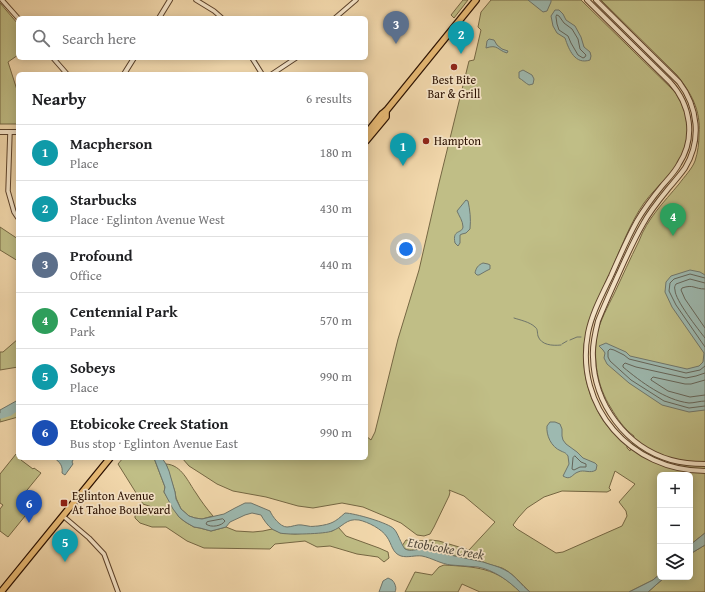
<!DOCTYPE html>
<html lang="en">
<head>
<meta charset="utf-8">
<style>
  :root { --surface:#fff; --page:#f6f6f6; --text:#202124; --muted:#757577; --line:#e0e0e0; --accent:#8f2418 }
  body { margin:0; font-family:"Gentium Book Plus",serif; background:var(--page); color:var(--text) }
  .controls { position:absolute; right:12px; bottom:12px; display:grid; overflow:hidden; border-radius:6px; box-shadow:0 2px 10px #0003 }
  .controls button { width:36px; height:36px; display:grid; place-items:center; padding:0; border:0; border-bottom:1px solid var(--line); background:var(--surface); color:var(--text); font:20px sans-serif }
  .you { position:absolute; left:406px; top:249px; width:14px; height:14px; margin:-10px; border:3px solid #fff; border-radius:50%; background:#1a73e8; box-shadow:0 0 0 6px #1a73e833 }
  .badge { display:grid; place-items:center; width:26px; height:26px; border-radius:50%; background:var(--accent); color:#fff; font-size:13px; font-weight:700 }
  .pin { position:absolute; translate:-50% -33px; filter:drop-shadow(0 1px 2px #0008) }
  .pin::after { content:''; position:absolute; top:21px; width:14px; height:12px; background:inherit; clip-path:polygon(0 0,100% 0,50% 100%) }
  .list { margin:0; padding:0; list-style:none }
  h2 { display:flex; justify-content:space-between; align-items:center; height:52px; margin:0; padding:0 16px; font-size:17px }
  h2 small { font-size:13px; font-weight:400; color:var(--muted) }
  .list li { display:grid; grid-template-columns:26px 1fr auto; gap:12px; align-items:center; box-sizing:border-box; height:56px; padding:0 16px; border-top:1px solid var(--line) }
  .list b { display:block; font-size:15px; white-space:nowrap }
  .list p { margin:0; font-size:13px; white-space:nowrap; color:var(--muted) }
  .list em { font-size:13px; font-style:normal; color:var(--muted) }
  .icon { flex:none; width:22px; height:22px; fill:none; stroke:currentColor; stroke-width:2; stroke-linecap:round; stroke-linejoin:round }
  .map { position:relative; flex:none; width:705px; height:592px; overflow:hidden }
  .search { position:absolute; background:var(--surface); box-shadow:0 2px 10px #0003; left:16px; top:16px; width:352px; height:44px; display:flex; align-items:center; gap:10px; box-sizing:border-box; padding:0 14px; border-radius:6px; color:var(--muted); font-size:15px }
  .panel { position:absolute; background:var(--surface); box-shadow:0 2px 10px #0003; left:16px; top:72px; width:352px; height:388px; border-radius:6px }
  .map>svg:first-child { display:block }
</style>
</head>
<body>
<div class="map">
<svg width="705" height="592" viewBox="0 0 705 592">
  <rect width="100%" height="100%" fill="#f3d9ad"/>
  <filter id="stains"><feTurbulence type="fractalNoise" baseFrequency=".005" numOctaves="4"/><feColorMatrix values="0 0 0 0 .2 0 0 0 0 .09 0 0 0 0 .02 0 0 0 .5 -.17"/></filter>
  <radialGradient id="worn" r=".72"><stop offset=".6" stop-color="#630" stop-opacity="0"/><stop offset="1" stop-color="#630" stop-opacity=".3"/></radialGradient>
  <!-- green -->
  <g fill="#c0be86" stroke="#756743" fill-rule="evenodd">
    <polygon points="463,0 468,0 454,18 451,15"/>
    <path d="M491,0H581L675,92C688,113 691,126 684,150C677,171 657,185 644,203C630,223 621,248 611,271C601,292 590,315 585,339C582,353 584,376 589,390C590,395 593,401 596,406C597,410 599,414 601,417C608,429 618,437 627,446V448L630,451L634,436C624,429 617,418 611,408C597,386 593,360 597,334C600,321 608,306 614,294C622,277 630,259 639,241C647,219 664,202 679,184C684,177 692,169 695,161C698,152 699,143 699,134C701,110 691,93 677,75L601,0H705V533L690,545V475H660V574L653,580L629,592H530C521,584 513,573 502,568C496,566 490,565 483,562L422,549C415,549 411,552 405,549L402,546L406,540L418,541L431,540L439,541L469,550L495,522L464,496L449,490L450,492L449,496L434,527L430,534L424,536L417,535L401,523L363,507L342,503L313,508L298,506L266,497L233,491L217,484L200,473L189,466L182,458H366V436L371,440L375,432L398,339L419,270L439,183L469,61L474,60L481,30L478,27L481,12ZM615,471L635,484L619,502L626,511L627,516L622,526L563,552L556,553L517,529L513,525L518,518L527,508L544,497L562,491L607,492L611,490L609,488Z"/>
    <polygon points="0,3 18,24 18,55 8,62 18,93 18,124 0,124"/>
    <polygon points="0,227 18,239 18,261 0,250"/>
    <polygon points="18,339 18,367 0,370 0,352 3,352"/>
    <polygon points="18,409 18,417 0,422 0,417"/>
    <polygon points="16,454 18,455 18,458 22,458 21,460 33,469 34,468 41,473 23,495 34,505 8,537 0,531 0,509 3,505 0,503 0,474"/>
    <polygon points="123,458 154,458 165,487 164,492 179,517 184,521 187,523 194,527 200,528 211,531 226,527 236,531 253,532 263,531 272,529 281,533 295,534 332,531 338,527 346,536 379,548 388,552 389,558 384,562 378,557 357,554 330,546 317,547 305,541 275,544 270,549 204,548 187,541 166,527 152,527 140,523 135,518 135,515 142,509 152,507 143,504 118,464"/>
    <path d="M166,464C182,465 188,482 196,493C201,501 207,509 213,516L202,519L195,518L189,516L181,509L176,498L175,492Z"/>
    <polygon points="705,545 705,592 648,592 665,577 690,577 690,554"/>
    <path d="M444,565C476,567 496,567 520,592H480L462,584L458,592H405L415,572L432,575L439,567Z"/>
  </g>
  <!-- water -->
  <g fill="#9db9b0" stroke="#6f756a">
    <polygon points="528,0 551,0 551,2 547,11 543,12"/>
    <path d="M555,10H559L563,14L566,20L575,26L581,37L584,47L590,52L591,56L590,60C575,65 569,50 565,38L557,33L553,26L551,16Z"/>
    <path d="M489,39L494,40L497,45L502,49L508,51L507,53C497,50 498,44 486,48L487,41Z"/>
    <path d="M523,70L532,75L534,79L533,84L529,85C525,83 523,80 519,78V72Z"/>
    <path d="M466,200L468,201C470,210 471,219 470,229L466,233L462,234L460,235V243L458,246L455,243C452,229 462,234 463,227C463,221 459,216 457,211Z"/>
    <path d="M483,263L488,264L490,265V269L486,271L479,275H477L475,273C476,268 478,265 483,263Z"/>
    <polygon points="690,270 700,272 705,275 705,410 689,412 662,405 629,383 607,364 604,358 605,353 603,350 599,346 606,343 608,344 626,352 630,356 687,369 699,366 703,362 704,353 672,307 665,292 666,282 671,276"/>
    <polygon points="18,400 18,409 0,417 0,410"/>
    <path d="M550,422H555L560,424L562,429V436L563,440L566,444L577,452L583,458L595,463L597,465L596,470C590,474 584,469 578,472C572,474 571,481 563,476L569,464L568,456C565,452 565,453 561,451C551,447 546,435 547,426Z"/>
    <path d="M54,458H74L72,462L73,464L65,475L62,473C63,466 60,462 54,458Z"/>
    <path d="M154,458H162L166,464L169,471L175,492L176,499L181,509L189,516L195,518L202,519L224,514L235,508L245,503H251L270,511C272,516 280,527 287,527C292,527 297,524 302,525C304,525 306,526 308,526C311,527 315,526 318,526C332,524 335,522 345,513C354,513 389,523 394,529C398,533 401,544 405,549C411,552 416,549 422,549L483,562C491,565 498,566 505,570C515,575 521,585 530,592H520C509,581 494,570 478,567C469,566 460,566 451,565C441,564 432,558 422,556C415,555 408,558 401,556C392,553 392,544 387,537C382,529 368,522 359,520C346,518 343,527 332,531C326,534 287,535 280,533C278,532 274,530 272,529C268,526 263,519 261,515L252,513L245,515L230,522L226,527L211,531L200,528L194,527L187,523L184,521L179,517L173,509L164,492L165,487Z"/>
    <polygon points="705,533 705,545 690,554 690,545"/>
    <polygon points="660,574 660,577 665,577 648,592 629,592 653,580"/>
    <path d="M388,578L392,580C395,583 397,588 395,592H379L383,581Z"/>
  </g>
  <g fill="none" stroke-linecap="round" stroke-linejoin="round">
    <!-- shore -->
    <g stroke="#646458" stroke-width="1">
      <polygon points="557,15 559,16 564,23 572,29 578,39 580,49 586,55 585,57 583,58 578,55 571,43 568,36 559,30 557,24 556,17"/>
      <polyline points="705,278 690,274 674,279 670,283 669,291 676,305 705,347"/>
      <path d="M705,283L690,279L676,284C675,286 674,287 675,290C675,300 698,329 705,338"/>
      <path d="M705,289C694,289 694,284 682,288L681,290L685,299L705,328"/>
      <polyline points="705,366 700,370 686,373 629,359 624,355 614,350 610,349 608,351 608,357 610,361 631,380 664,401 689,408 705,406"/>
      <path d="M705,373L696,376L686,378L636,367L625,363L623,365V367C641,382 665,400 689,403C694,403 700,401 705,401"/>
      <polyline points="705,380 691,384 685,384 653,377 651,379 651,380 668,391 690,397 705,395"/>
      <polygon points="575,456 581,462 586,464 586,467 580,467 574,470 572,469 573,458"/>
      <path d="M223,519L225,521C222,526 211,528 206,524L207,522Z"/>
    </g>
    <!-- stream -->
    <g stroke="#6f756a" stroke-width="1">
      <path d="M514,318C520,320 530,322 535,327C538,329 537,332 538,336C541,345 552,346 561,345"/>
      <polyline points="570,340 577,337 581,337"/>
      <polyline points="562,344 567,341"/>
    </g>
    <!-- river -->
    <polyline stroke="#9db9b0" stroke-width="5.5" points="0,416 10,413 18,407"/>
    <!-- minor casing -->
    <g stroke="#5c422b" stroke-width="5.5">
      <g id="minor">
        <polyline points="2,0 18,18"/>
        <polyline points="196,0 214,11 222,18"/>
        <polyline points="335,18 356,0"/>
        <polyline points="53,58 67,74"/>
        <polyline points="252,58 262,74"/>
        <polyline points="272,74 296,58"/>
        <polyline points="10,132 8,191 14,212 18,218"/>
        <polyline points="63,516 89,538 104,554 118,592"/>
      </g>
    </g>
    <!-- tertiary casing -->
    <g stroke="#5c422b" stroke-width="6">
      <g id="tertiary">
        <path d="M587,0L670,82C691,105 696,138 679,164C675,172 668,179 662,186C653,197 644,209 637,221C627,239 619,258 611,276C602,295 592,313 588,333C574,407 631,471 705,471"/>
        <path d="M596,0L679,82C698,107 702,140 685,168C680,175 674,182 668,189C659,200 650,211 643,224C636,236 630,249 624,262C615,282 606,301 598,321C595,333 592,345 593,357C594,404 626,447 671,460C682,463 694,464 705,464"/>
        <polyline points="159,18 170,0"/>
        <polyline points="124,74 134,58"/>
        <polyline points="0,132 18,132"/>
      </g>
    </g>
    <!-- primary casing -->
    <g stroke="#2a1000" stroke-width="8">
      <g id="primary">
        <polyline points="366,134 382,114 386,111 476,0"/>
        <polyline points="366,141 386,117 386,111"/>
        <polyline points="1,592 110,458"/>
      </g>
    </g>
    <!-- minor -->
    <use href="#minor" stroke="#f7e6ca" stroke-width="3.5"/>
    <!-- tertiary -->
    <use href="#tertiary" stroke="#f7e6ca" stroke-width="4"/>
    <!-- primary -->
    <use href="#primary" stroke="#eabc76" stroke-width="5.5"/>
  </g>
  <!-- markers -->
  <g fill="#8f2418" stroke="#f7e6ca" stroke-width="1.5">
    <circle cx="454" cy="67" r="4"/>
    <circle cx="426" cy="141" r="4"/>
    <rect x="60" y="499" width="8" height="8" rx="2"/>
  </g>
  <g text-anchor="middle" stroke-width="3.5" stroke-linejoin="round" paint-order="stroke">
    <!-- poi labels -->
    <g font-size="12" fill="#2a1000" stroke="#f7e6ca" text-anchor="start">
      <text x="454" y="84" text-anchor="middle">Best Bite<tspan x="454" dy="14">Bar &amp; Grill</tspan></text>
      <text x="434" y="145">Hampton</text>
      <text x="72" y="500">Eglinton Avenue<tspan x="72" dy="14">At Tahoe Boulevard</tspan></text>
    </g>
    <!-- water labels -->
    <g font-size="13" font-style="italic" fill="#524b3e" stroke="#f7e6ca">
      <text transform="translate(446 548) rotate(10)" y="5">Etobicoke Creek</text>
    </g>
  </g>
  <rect width="100%" height="100%" filter="url(#stains)"/>
  <rect width="100%" height="100%" fill="url(#worn)"/>
</svg>
<div class="controls">
<button>+</button>
<button>−</button>
<button><svg class="icon" aria-label="layers" viewBox="0 0 24 24"><path d="M12 4l9 5-9 5-9-5zM3 14l9 5 9-5"/></svg></button>
</div>
<div class="you"></div>
<div class="pin badge" style="left:403px;top:166px;background:#0f9aa8">1</div>
<div class="pin badge" style="left:461px;top:54px;background:#0f9aa8">2</div>
<div class="pin badge" style="left:396px;top:44px;background:#5c6f8a">3</div>
<div class="pin badge" style="left:673px;top:236px;background:#2e9e5b">4</div>
<div class="pin badge" style="left:65px;top:562px;background:#0f9aa8">5</div>
<div class="pin badge" style="left:29px;top:523px;background:#1a4fb4">6</div>
<div class="search"><svg class="icon" aria-label="search" viewBox="0 0 24 24"><circle cx="10" cy="10" r="6"/><path d="M15 15l6 6"/></svg>Search here</div>
<section class="panel">
<h2>Nearby<small>6 results</small></h2>
<ul class="list">
<li><span class="badge" style="background:#0f9aa8">1</span><div><b>Macpherson</b><p>Place</p></div><em>180 m</em></li>
<li><span class="badge" style="background:#0f9aa8">2</span><div><b>Starbucks</b><p>Place · Eglinton Avenue West</p></div><em>430 m</em></li>
<li><span class="badge" style="background:#5c6f8a">3</span><div><b>Profound</b><p>Office</p></div><em>440 m</em></li>
<li><span class="badge" style="background:#2e9e5b">4</span><div><b>Centennial Park</b><p>Park</p></div><em>570 m</em></li>
<li><span class="badge" style="background:#0f9aa8">5</span><div><b>Sobeys</b><p>Place</p></div><em>990 m</em></li>
<li><span class="badge" style="background:#1a4fb4">6</span><div><b>Etobicoke Creek Station</b><p>Bus stop · Eglinton Avenue East</p></div><em>990 m</em></li>
</ul>
</section>
</div>
</body>
</html>
